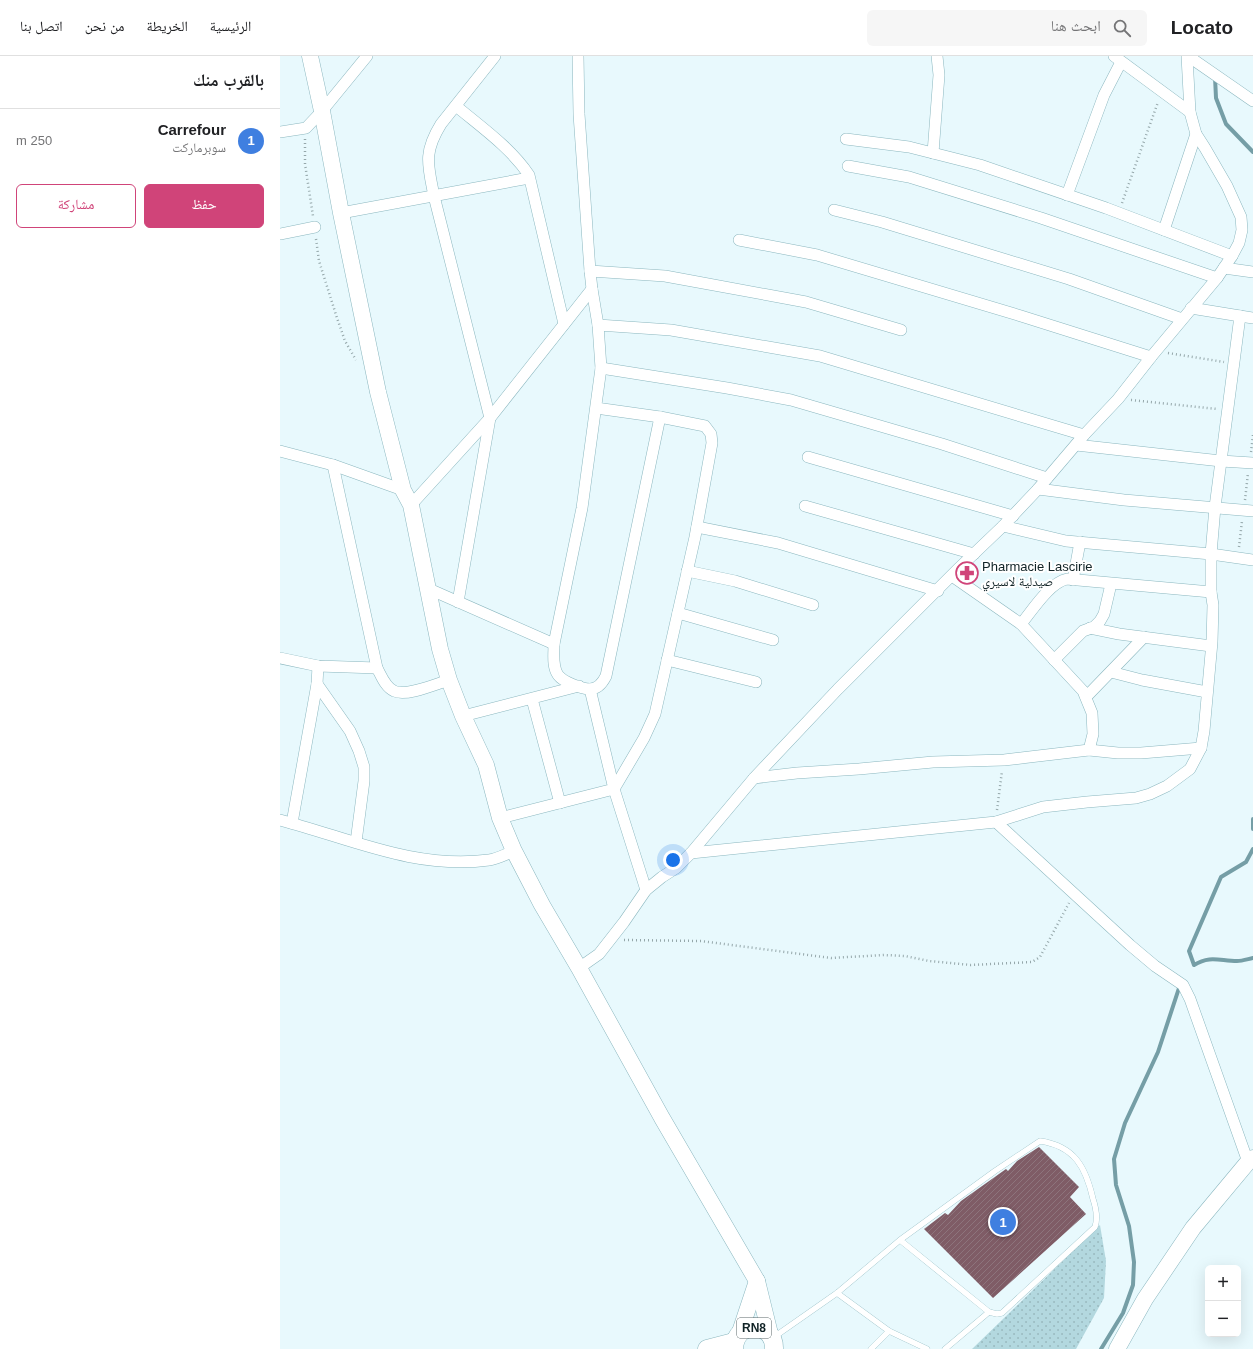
<!DOCTYPE html>
<html lang="ar">
<head>
<meta charset="utf-8">
<style>
  :root { --surface:#fff; --page:#f6f6f6; --text:#202124; --muted:#757577; --line:#e0e0e0; --accent:#d04479 }
  body { margin:0; font-family:Helvetica,"Noto Naskh Arabic",sans-serif; background:var(--page); color:var(--text); direction:rtl }
  .controls { position:absolute; right:12px; bottom:12px; display:grid; overflow:hidden; border-radius:6px; box-shadow:0 4px 16px #0002 }
  .controls button { width:36px; height:36px; display:grid; place-items:center; padding:0; border:0; border-bottom:1px solid var(--line); background:var(--surface); color:var(--text); font:20px sans-serif }
  .you { position:absolute; left:393px; top:804px; width:14px; height:14px; margin:-10px; border:3px solid #fff; border-radius:50%; background:#1a73e8; box-shadow:0 0 0 6px #1a73e833 }
  .badge { display:grid; place-items:center; width:26px; height:26px; border-radius:50%; background:var(--accent); color:#fff; font-size:13px; font-weight:700 }
  .pin { position:absolute; translate:-50% -50%; border:2px solid #fff; box-shadow:0 1px 4px #0006 }
  .list { margin:0; padding:0; list-style:none }
  h2 { display:flex; justify-content:space-between; align-items:center; height:52px; margin:0; padding:0 16px; font-size:17px }
  h2 small { font-size:13px; font-weight:400; color:var(--muted) }
  .list li { display:grid; grid-template-columns:26px 1fr auto; gap:12px; align-items:center; box-sizing:border-box; height:64px; padding:0 16px; border-top:1px solid var(--line) }
  .list b { display:block; font-size:15px; white-space:nowrap }
  .list p { margin:0; font-size:13px; white-space:nowrap; color:var(--muted) }
  .list em { font-size:13px; font-style:normal; color:var(--muted) }
  .actions { display:flex; gap:8px; padding:12px 16px }
  .actions a { flex:1; padding:9px 0; border:1px solid var(--accent); border-radius:6px; text-align:center; font-size:14px; color:var(--accent) }
  .actions .main { background:var(--accent); color:#fff }
  .icon { flex:none; width:22px; height:22px; fill:none; stroke:currentColor; stroke-width:2; stroke-linecap:round; stroke-linejoin:round }
  .map { position:relative; flex:none; width:973px; height:1293px; overflow:hidden; direction:ltr }
  header { display:flex; align-items:center; gap:24px; box-sizing:border-box; height:56px; padding:0 20px; background:var(--surface); border-bottom:1px solid var(--line) }
  header strong { font-size:19px }
  nav { display:flex; gap:22px; margin-inline-start:auto; font-size:14px }
  .search { width:280px; height:36px; background:var(--page); display:flex; align-items:center; gap:10px; box-sizing:border-box; padding:0 14px; border-radius:6px; color:var(--muted); font-size:15px }
  main { display:flex }
  aside { flex:1; background:var(--surface) }
  .map>svg:first-child { display:block }
</style>
</head>
<body>
<header>
<strong>Locato</strong>
<div class="search"><svg class="icon" aria-label="search" viewBox="0 0 24 24"><circle cx="10" cy="10" r="6"/><path d="M15 15l6 6"/></svg>ابحث هنا</div>
<nav><a>الرئيسية</a><a>الخريطة</a><a>من نحن</a><a>اتصل بنا</a></nav>
</header>
<main>
<div class="map">
<svg width="973" height="1293" viewBox="0 0 973 1293">
  <defs>
    <pattern id="green-dots" width="8" height="8" patternUnits="userSpaceOnUse"><rect width="8" height="8" fill="#b3d8df"/><path d="M2 2h.1M6 6h.1" fill="none" stroke="#99b9bf" stroke-width="1.8" stroke-linecap="round"/></pattern>
    <pattern id="building-hatch" width="6" height="6" patternUnits="userSpaceOnUse"><rect width="6" height="6" fill="#7f5c66"/><path d="M-1 1l2-2M0 6l6-6M5 7l2-2" fill="none" stroke="#8d747c"/></pattern>
  </defs>
  <rect width="100%" height="100%" fill="#e8f9fd"/>
  <!-- green -->
  <polygon fill="url(#green-dots)" points="820,1169 826,1205 824,1242 796,1293 692,1293"/>
  <g fill="none" stroke-linecap="round" stroke-linejoin="round">
    <!-- stream -->
    <g stroke="#759ea6" stroke-width="4">
      <polyline points="935,21 936,42 946,68 973,96"/>
      <polyline points="973,763 973,773"/>
      <path d="M973,793L966,806L941,821L909,895L914,909C930,899 940,905 957,905C962,905 968,903 973,902"/>
      <polyline points="821,1293 843,1257 853,1229 854,1206 849,1170 836,1129 834,1103 845,1067 878,996 900,929"/>
    </g>
  </g>
  <!-- building -->
  <polygon fill="url(#building-hatch)" points="759,1091 799,1131 790,1141 806,1158 713,1242 644,1173 665,1157 668,1159 681,1145 726,1113 728,1115 737,1105"/>
  <g fill="none" stroke-linecap="round" stroke-linejoin="round">
    <!-- lane casing -->
    <g stroke="#8bb7bf" stroke-width="6">
      <g id="lane">
        <polyline points="557,1237 609,1275 647,1293"/>
        <path d="M494,1281L557,1237L620,1184L709,1256L717,1258L722,1257L815,1171C818,1162 816,1152 813,1143C806,1112 795,1090 760,1085L715,1115L620,1184"/>
        <polyline points="591,1293 609,1275"/>
        <polyline points="665,1293 709,1256"/>
      </g>
    </g>
    <!-- street casing -->
    <g stroke="#8bb7bf" stroke-width="12">
      <g id="street">
        <path d="M298,0L299,58L310,215L312,233L318,269L321,312L302,452L274,588C274,598 272,610 278,619C283,626 302,633 310,633C318,633 323,626 326,620L380,361L316,352"/>
        <polyline points="834,0 910,56"/>
        <polyline points="908,0 973,45"/>
        <path d="M176,50C201,71 230,91 249,119L284,268"/>
        <polyline points="0,76 26,72 42,55 87,0"/>
        <polyline points="566,83 629,91 700,109 826,152 952,200"/>
        <polyline points="653,97 659,19 657,0"/>
        <polyline points="568,110 629,121 761,162 937,222"/>
        <polyline points="787,139 824,39 841,6"/>
        <polyline points="554,154 602,166 789,223 902,263"/>
        <polyline points="61,157 249,122"/>
        <polyline points="884,174 916,78"/>
        <polyline points="0,178 35,171"/>
        <polyline points="459,184 537,199 741,260 871,301"/>
        <polyline points="944,212 973,216"/>
        <polyline points="310,215 385,220 526,246 621,274"/>
        <polyline points="960,260 973,262"/>
        <polyline points="318,269 391,274 540,300 804,379"/>
        <polyline points="321,312 447,332 511,344 662,388 767,422"/>
        <polyline points="796,389 941,405 973,407"/>
        <polyline points="0,395 53,409 123,434"/>
        <polyline points="528,401 733,460"/>
        <path d="M53,409L97,612C101,619 105,631 114,635C126,641 156,628 169,624"/>
        <polyline points="758,433 844,444 973,455"/>
        <polyline points="131,449 210,362 312,233"/>
        <polyline points="525,450 694,498"/>
        <polyline points="723,470 786,485 931,498 973,504"/>
        <polyline points="417,471 498,487 658,535"/>
        <polyline points="407,515 455,525 533,549"/>
        <polyline points="793,524 800,486"/>
        <polyline points="149,533 274,588"/>
        <path d="M178,546L210,362L154,140C148,109 143,97 161,68L215,0"/>
        <polyline points="398,557 493,584"/>
        <path d="M741,568C752,555 769,527 787,523L931,536"/>
        <polyline points="810,572 839,578 931,590"/>
        <polyline points="0,602 38,610 97,612"/>
        <polyline points="387,604 476,626"/>
        <polyline points="774,604 803,575 814,571 820,565 824,558 831,528"/>
        <polyline points="831,616 862,624 927,636"/>
        <polyline points="37,628 70,675 79,695 84,711 84,725 76,786"/>
        <polyline points="806,641 864,581"/>
        <polyline points="252,643 280,747"/>
        <polyline points="183,660 299,630"/>
        <polyline points="809,694 838,697 861,697 921,692"/>
        <polyline points="474,722 517,717 579,713 653,706 724,704 809,694 813,678 812,657 803,635 741,568 672,520"/>
        <polyline points="220,762 334,733 310,633"/>
        <path d="M0,764C69,782 135,814 209,804C217,803 226,798 234,795"/>
        <polyline points="716,766 850,889 875,910 903,929 910,943 968,1106"/>
        <polyline points="12,767 37,628 38,610"/>
        <polyline points="411,797 716,766 763,751 807,746 856,742 870,738 887,730 910,713 921,692 924,675 932,586 933,549 931,536 931,498 935,451 960,260 911,252"/>
        <polyline points="366,834 334,733 364,682 375,658 415,481 432,387 431,378 425,370 380,361"/>
        <polyline points="299,912 319,898 344,866 366,834 382,821 396,812 411,797 474,722 558,633 679,512 723,470 758,433 804,379 838,343 871,301 937,222 952,200 959,187 962,174 961,161 947,130 925,92 916,78 910,56 907,0"/>
      </g>
    </g>
    <!-- secondary casing -->
    <g stroke="#8bb7bf" stroke-width="17">
      <g id="secondary">
        <polyline points="30,0 42,55 61,157 98,336 123,434 131,449 160,593 169,624 183,660 206,709 220,762 234,795 262,849 299,912 382,1062 477,1225 490,1278"/>
        <polyline points="460,1276 477,1225"/>
        <polyline points="837,1293 865,1243 913,1172 968,1106 973,1102"/>
      </g>
    </g>
    <!-- primary casing -->
    <g stroke="#8bb7bf" stroke-width="19">
      <g id="primary">
        <polyline points="427,1293 454,1286"/>
        <path d="M454,1293C455,1263 495,1265 494,1293"/>
      </g>
    </g>
    <!-- path -->
    <g stroke="#95a7aa" stroke-width="2.5" stroke-dasharray="1 3" stroke-linecap="butt">
      <polyline points="25,83 25,108 33,160"/>
      <polyline points="842,147 878,46"/>
      <polyline points="36,183 39,205 57,262 65,285 76,304"/>
      <polyline points="888,297 944,306"/>
      <polyline points="851,344 937,353"/>
      <polyline points="971,396 973,379"/>
      <polyline points="965,444 968,417"/>
      <polyline points="959,491 962,465"/>
      <polyline points="717,754 722,715"/>
      <polyline points="344,884 421,885 551,902 604,899 625,900 649,905 691,909 752,906 760,901 789,847"/>
    </g>
    <!-- lane -->
    <use href="#lane" stroke="#fff" stroke-width="5.5"/>
    <!-- street -->
    <use href="#street" stroke="#fff" stroke-width="11"/>
    <!-- secondary -->
    <use href="#secondary" stroke="#fff" stroke-width="16"/>
    <!-- primary -->
    <use href="#primary" stroke="#fff" stroke-width="18"/>
  </g>
  <!-- icons -->
  <defs>
    <g id="pharmacy-ring" transform="scale(1.15)"><circle r="9.5" fill="#fff" stroke="#d04479" stroke-width="1.5"/><path d="M-2-6h4v4h4v4h-4v4h-4v-4h-4v-4h4Z" fill="#d04479"/></g>
  </defs>
  <g fill-rule="evenodd">
    <use href="#pharmacy-ring" x="687" y="517"/>
  </g>
  <g text-anchor="middle" stroke-width="4" stroke-linejoin="round" paint-order="stroke">
    <!-- shield labels -->
    <rect fill="#fff" stroke="#586567" stroke-width="1" x="457" y="1262" width="34" height="20" rx="3"/>
    <g font-size="12" font-weight="bold" fill="#112326">
      <text x="474" y="1276">RN8</text>
    </g>
    <!-- poi labels -->
    <g font-size="13" fill="#112326" stroke="#fff" text-anchor="start">
      <text x="702" y="515">Pharmacie Lascirie<tspan x="702" dy="15">صيدلية لاسيري</tspan></text>
    </g>
  </g>
</svg>
<div class="controls">
<button>+</button>
<button>−</button>
</div>
<div class="you"></div>
<div class="pin badge" style="left:723px;top:1166px;background:#3f7fe0">1</div>
</div>
<aside>
<h2>بالقرب منك<small></small></h2>
<ul class="list">
<li><span class="badge" style="background:#3f7fe0">1</span><div><b>Carrefour</b><p>سوبرماركت</p></div><em>250 m</em></li>
</ul>
<div class="actions"><a class="main">حفظ</a><a>مشاركة</a></div>
</aside>
</main>
</body>
</html>
